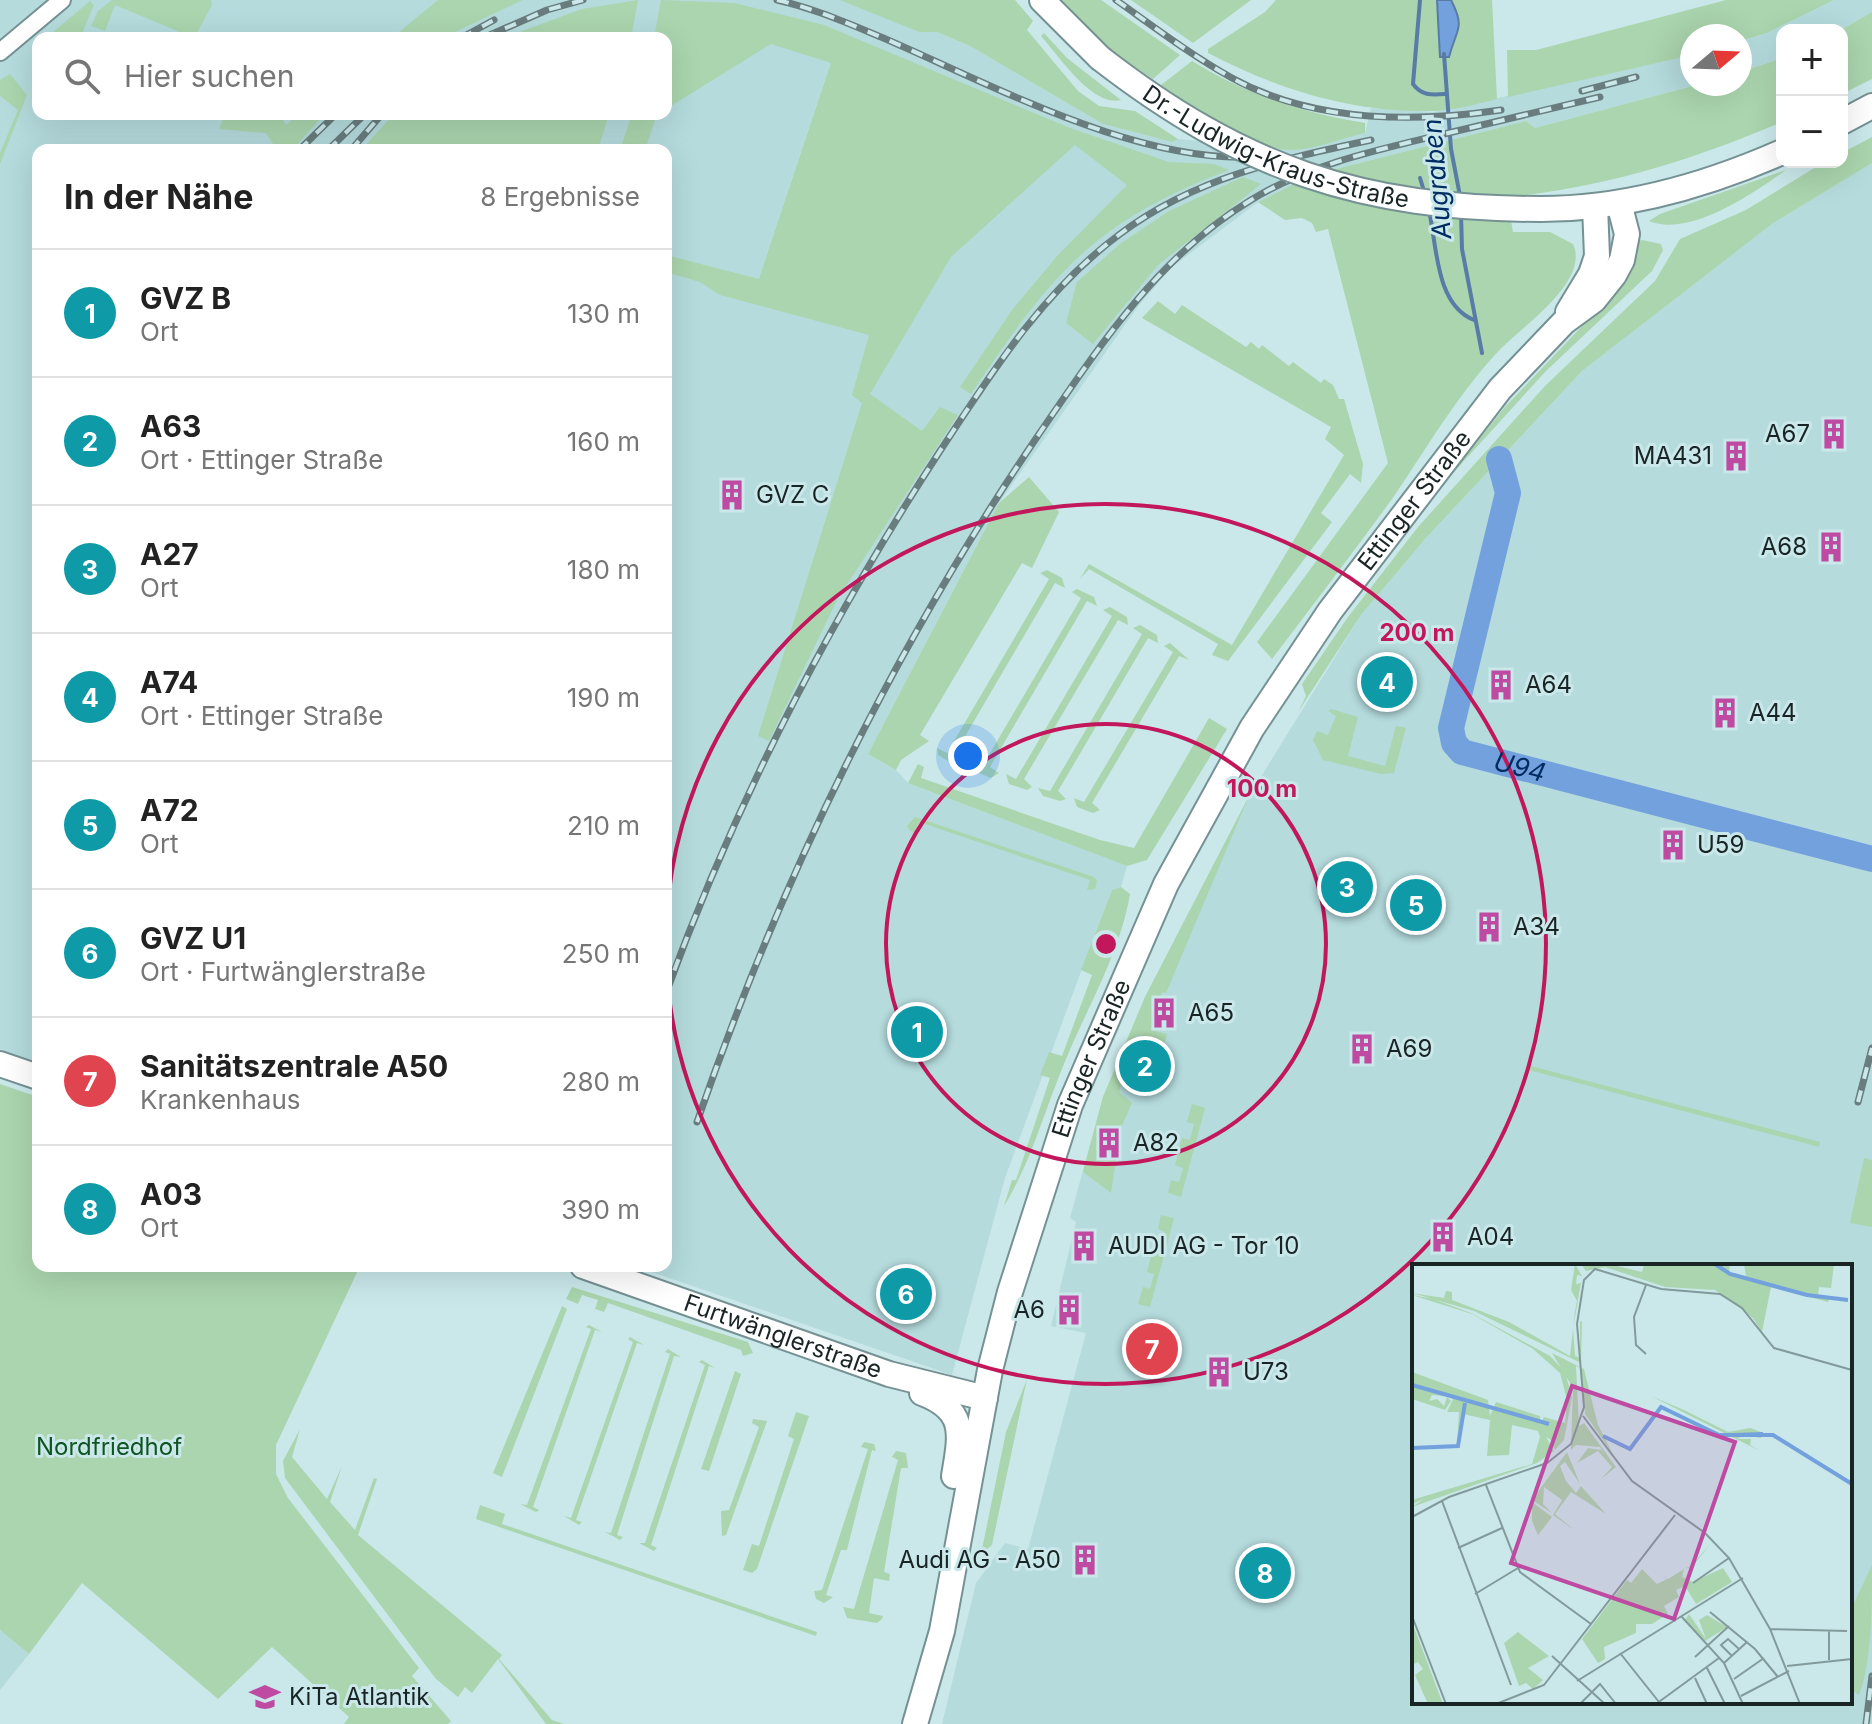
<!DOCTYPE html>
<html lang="de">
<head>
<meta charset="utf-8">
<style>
  :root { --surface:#fff; --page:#f2f2f2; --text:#222; --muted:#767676; --line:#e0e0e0; --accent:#be4aa2 }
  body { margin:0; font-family:Inter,sans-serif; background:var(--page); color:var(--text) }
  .controls { position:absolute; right:24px; top:24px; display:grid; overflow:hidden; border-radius:16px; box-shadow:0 8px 32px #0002 }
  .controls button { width:72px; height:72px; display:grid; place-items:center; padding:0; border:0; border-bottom:2px solid var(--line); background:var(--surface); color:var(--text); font:40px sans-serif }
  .compass { position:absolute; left:1680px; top:24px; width:72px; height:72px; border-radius:50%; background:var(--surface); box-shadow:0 8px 32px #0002; rotate:71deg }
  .you { position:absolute; left:968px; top:756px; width:28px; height:28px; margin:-20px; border:6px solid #fff; border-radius:50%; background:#1a73e8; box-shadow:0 0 0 12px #1a73e833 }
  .badge { display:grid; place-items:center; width:52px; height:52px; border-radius:50%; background:var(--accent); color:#fff; font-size:26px; font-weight:700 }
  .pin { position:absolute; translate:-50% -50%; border:4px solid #fff; box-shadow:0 2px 8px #0006 }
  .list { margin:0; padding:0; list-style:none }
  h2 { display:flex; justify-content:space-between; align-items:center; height:104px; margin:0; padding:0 32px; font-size:34px }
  h2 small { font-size:26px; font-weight:400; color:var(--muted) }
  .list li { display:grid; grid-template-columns:52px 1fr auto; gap:24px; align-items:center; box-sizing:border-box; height:128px; padding:0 32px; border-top:2px solid var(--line) }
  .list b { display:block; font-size:30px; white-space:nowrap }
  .list p { margin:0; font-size:26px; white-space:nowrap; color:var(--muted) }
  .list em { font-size:26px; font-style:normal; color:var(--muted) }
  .icon { flex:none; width:44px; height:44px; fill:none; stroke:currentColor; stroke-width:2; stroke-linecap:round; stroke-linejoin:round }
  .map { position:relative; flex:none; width:1872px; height:1724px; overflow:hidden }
  .search { position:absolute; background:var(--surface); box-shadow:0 8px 32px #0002; left:32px; top:32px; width:640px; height:88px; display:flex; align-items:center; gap:20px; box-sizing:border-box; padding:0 28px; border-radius:16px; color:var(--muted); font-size:30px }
  .panel { position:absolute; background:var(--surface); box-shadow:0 8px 32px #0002; left:32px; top:144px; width:640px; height:1128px; border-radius:16px }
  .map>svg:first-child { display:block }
</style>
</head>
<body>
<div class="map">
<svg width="1872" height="1724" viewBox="0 0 1872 1724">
  <rect width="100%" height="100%" fill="#cae8ea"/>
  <!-- built -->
  <g fill="#b5dbdd" fill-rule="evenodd">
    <path d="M0,0H845L919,32H937L970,46L1103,124L1172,142L1178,139L1293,150L1365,133L1371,108L1434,112L1692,55V84H1700L1535,128L1526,121L1312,175L1258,202L1172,267L1139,305L999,503L868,754L896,770L908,783L1127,866L1121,887L1112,890L1097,928L1005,1178L952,1375L634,1266H666V150H38V1062L0,1049ZM38,38H666V114H38Z"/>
    <polygon points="1834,0 1872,0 1872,12 1841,30 1782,30 1782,58 1740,72 1740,41 1767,33"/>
    <path d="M1872,163V1724H942L976,1583L1005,1543L1028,1549L1086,1333L1051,1326L1076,1222L1070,1218L1103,1097L1145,997L1249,796L1361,615L1425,539L1582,371L1772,224ZM1414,1266H1850V1702H1414Z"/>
    <polygon points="0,1630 29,1654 0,1690"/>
  </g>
  <!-- green -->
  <g fill="#aad5ae">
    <polygon points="112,0 211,0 212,5 194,38 115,5 105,31 91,26 98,11"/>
    <polygon points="438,0 523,0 442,38 392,38"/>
    <polygon points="638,0 631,38 503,38 582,9"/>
    <path d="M661,0L734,3L824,25L1070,128L1169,162L1214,164L1229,170C1091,223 1051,275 971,394L960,387L1012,310L1058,255L1127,185L1075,145L951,257L870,394L922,431L940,407L958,415L838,598L769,741L758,736L862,403L852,395L869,335L720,295L700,282L666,272V255L759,279L831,63L771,44L666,109V38H654Z"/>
    <polygon points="840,0 1015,0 1033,21 1027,30 1078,91 1099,106 1135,111 1178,139 1172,142 1103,124 970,46 937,32 919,32"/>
    <polygon points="1056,0 1101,0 1180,55 1153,79 1107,49"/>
    <polygon points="1131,0 1251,0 1193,43"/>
    <path d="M1276,0H1437L1440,56L1449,57C1456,28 1465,30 1451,0H1492L1497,99C1476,104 1453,111 1431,111C1351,112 1279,90 1208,53V49L1265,12Z"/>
    <polygon points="1726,0 1834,0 1767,33 1740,41 1740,36 1692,36 1692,55 1508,97 1507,50 1536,50"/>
    <polygon points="90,1 94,5 80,38 46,38"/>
    <polygon points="1872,12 1872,79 1842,94 1841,30"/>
    <path d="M1044,33L1067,58L1121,100C1093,108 1058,55 1041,36Z"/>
    <path d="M1782,58V122C1693,160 1604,188 1507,197L1513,232H1550L1573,244C1591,283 1517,329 1494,356C1454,400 1425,451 1392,499C1353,553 1312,606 1272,659L1257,642L1388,463L1328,229L1316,232L1312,223L1302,218L1285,220L1258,202L1312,175L1526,121L1535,128L1700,84H1740V72Z"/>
    <path d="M1192,61C1245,94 1303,113 1365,123V133C1342,138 1316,149 1293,150C1252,151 1194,108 1161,85Z"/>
    <polygon points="10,74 27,95 0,164 0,153 18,110 0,96 0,80"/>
    <polygon points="225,114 279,114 286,125 299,114 325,114 292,150 277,150 266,133 219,129"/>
    <polygon points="394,114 609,114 598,150 361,150"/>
    <polygon points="632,114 657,114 645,150 620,150"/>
    <polygon points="1872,137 1872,163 1772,224 1582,371 1425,539 1361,615 1298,712 1306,696 1302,684 1348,617 1418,527 1545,386 1655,281 1680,239 1746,210 1824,162 1842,162 1842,153"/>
    <path d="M1786,170C1754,193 1689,238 1649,221L1660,214Z"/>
    <polygon points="1243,177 1261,184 1158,265 1093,344 1066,323 1077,282 1120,244 1169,211"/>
    <polygon points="1642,240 1661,244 1663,250 1652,271 1546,371 1442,485 1505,407 1606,301 1635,242"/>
    <polygon points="1158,301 1175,314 1182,305 1246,347 1251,342 1259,349 1262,345 1289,366 1293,362 1321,383 1324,379 1333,385 1339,399 1344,399 1363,464 1361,483 1350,474 1321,513 1332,522 1228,661 1212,655 1218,644 1089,569 1080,579 1089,564 1232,645 1344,455 1325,439 1331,427 1142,318"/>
    <polygon points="1029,477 1059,512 1032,568 1022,563 920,735 929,741 901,760 896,770 868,754 999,503"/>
    <polygon points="1047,570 1062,578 1065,588 1055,583 953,757 962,763 953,764 938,755 937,748 947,753 1049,579 1040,573"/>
    <polygon points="1077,589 1094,597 1097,606 1087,601 990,767 999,773 991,778 974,771 972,762 982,767 1081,598 1072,592"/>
    <polygon points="1110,607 1127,617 1128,625 1118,620 1024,779 1032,787 1027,790 1009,784 1006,774 1016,779 1112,616 1103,610"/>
    <polygon points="1140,625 1157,635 1158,643 1148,638 1058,791 1066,799 1060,801 1043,796 1038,788 1050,791 1142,634 1133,628"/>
    <polygon points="1170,643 1189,660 1179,656 1092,803 1100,810 1093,813 1077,807 1074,798 1084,802 1173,652 1164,646"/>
    <polygon points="1331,709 1358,717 1348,756 1385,766 1396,726 1406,728 1394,773 1381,774 1323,760 1313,740 1317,731 1328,735 1336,716 1328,711"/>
    <polygon points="1209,718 1227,729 1147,860 1127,866 908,783 918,764 924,767 921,778 1100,840 1134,848"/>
    <polygon points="1249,796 1166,993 1162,992 1151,1030 1167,1034 1165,1042 1136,1035 1119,1092 1132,1103 1117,1137 1101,1134 1098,1147 1117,1153 1111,1193 1083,1172 1103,1097 1145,997"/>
    <polygon points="915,817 1094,877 1097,880 1095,889 1087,890 1090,880 919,822 915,833 910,831 907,826"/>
    <path d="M1121,887L1130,894C1120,953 1089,1004 1066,1059C1045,1108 1032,1161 1004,1206L1012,1180H1016L1050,1078L1040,1075L1049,1052L1062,1056L1092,975L1081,970L1112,890Z"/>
    <polygon points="1527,1065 1820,1142 1819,1147 1525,1069"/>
    <polygon points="0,1084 38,1097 38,1266 360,1266 276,1445 276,1474 288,1498 419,1668 412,1676 451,1721 448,1724 344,1724 349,1717 272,1647 218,1699 82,1583 29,1654 0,1630"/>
    <polygon points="1192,1104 1205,1108 1181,1197 1168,1193 1171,1180 1179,1182 1183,1168 1175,1165 1182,1138 1190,1140 1194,1124 1187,1122"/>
    <polygon points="1864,1158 1872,1160 1872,1227 1850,1223"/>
    <polygon points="1161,1215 1174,1218 1150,1307 1138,1304 1143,1287 1150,1289 1154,1274 1147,1272 1154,1245 1161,1246 1165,1232 1158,1229"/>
    <polygon points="572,1287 748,1342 753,1353 743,1356 741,1350 608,1303 604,1312 595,1309 598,1300 582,1295 578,1304 566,1299"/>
    <polygon points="562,1306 567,1309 502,1477 493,1473"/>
    <polygon points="589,1325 602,1332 595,1330 533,1507 539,1510 536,1512 520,1504 527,1505 591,1329 586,1327"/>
    <polygon points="630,1337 644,1345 637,1343 576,1520 582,1522 579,1525 564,1516 571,1518 633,1342 628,1339"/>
    <polygon points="668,1349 681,1357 674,1356 617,1535 623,1537 620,1540 605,1532 611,1533 670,1354 665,1352"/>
    <polygon points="702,1360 715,1368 709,1366 651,1545 657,1548 654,1551 639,1543 645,1543 705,1365 699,1362"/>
    <polygon points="735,1371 741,1374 709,1471 701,1469"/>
    <polygon points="1027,1379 992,1545 981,1554 1006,1432"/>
    <polygon points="796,1412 809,1416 757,1569 752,1573 743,1570 752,1544 759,1546 794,1439 788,1436"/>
    <polygon points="753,1419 767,1421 726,1535 722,1536 721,1511 729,1510 759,1427 752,1423"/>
    <polygon points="300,1429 292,1457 327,1499 342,1466 330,1502 355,1530 374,1478 377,1479 358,1535 502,1655 499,1659 552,1720 564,1724 546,1724 498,1659 472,1693 465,1687 458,1697 436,1679 285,1478 283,1461"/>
    <polygon points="864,1442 874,1444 876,1451 872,1450 847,1550 841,1550 826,1595 833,1597 824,1603 816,1599 814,1591 822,1590 868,1449 861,1447"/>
    <polygon points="896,1451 906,1453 908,1468 901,1468 884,1572 890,1574 889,1581 874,1578 869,1613 883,1616 882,1619 877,1623 847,1618 843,1607 854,1609 898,1460 892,1457"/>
    <polygon points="480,1505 505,1514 502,1524 817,1632 816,1636 476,1519"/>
    <path d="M1872,1565C1872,1604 1872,1662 1859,1695L1850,1689V1612Z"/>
  </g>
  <!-- water -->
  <path fill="#73a1de" stroke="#587ca6" stroke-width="2" d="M1437,0H1451C1466,29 1456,29 1449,57H1440Z"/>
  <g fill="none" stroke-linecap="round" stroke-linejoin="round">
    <!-- stream -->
    <g stroke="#587ca6" stroke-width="4">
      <path d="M1420,0L1413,84C1422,96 1431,95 1446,94"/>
      <polyline points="1444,54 1451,149 1460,196"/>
      <polyline points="1420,178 1424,191"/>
      <path d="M1429,211C1437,244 1435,305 1474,320"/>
      <polyline points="1461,213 1462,249 1482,353"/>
      <polyline points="1499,459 1505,475"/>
    </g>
    <!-- river -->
    <path stroke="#73a1de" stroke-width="26" id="s1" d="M1499,459L1508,493L1451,728L1454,743L1462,752L1872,859"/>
    <!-- street casing -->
    <g stroke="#759193" stroke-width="20">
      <polyline id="street" points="0,52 62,0"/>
    </g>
    <!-- secondary casing -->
    <g stroke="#759193" stroke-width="28">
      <g id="secondary">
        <polyline points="1042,0 1100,58"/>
        <polyline points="1842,122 1872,106"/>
        <path d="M1541,209C1624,209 1707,185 1782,152"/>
        <polyline points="1568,312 1591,274 1597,256 1595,206"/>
        <polyline points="0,1064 38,1077"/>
        <path id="s2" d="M583,1266L889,1374L985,1398"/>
        <path d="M922,1393C967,1410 961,1434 954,1476"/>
        <path id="s3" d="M915,1724L942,1631L990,1370L1010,1292L1070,1105L1166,884L1252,728L1330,611L1500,389L1564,322L1594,300L1614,275L1622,260L1627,234L1619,203"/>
      </g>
    </g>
    <!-- street -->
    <use href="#street" stroke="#fff" stroke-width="16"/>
    <!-- secondary -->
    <use href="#secondary" stroke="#fff" stroke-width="24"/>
    <!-- rail casing -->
    <g stroke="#697d7e" stroke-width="7">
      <g id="rail">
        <path d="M777,0C813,8 847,23 881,37C991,84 1144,168 1264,156"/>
        <path d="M1116,0C1154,27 1191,55 1232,78C1314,123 1412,123 1501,110"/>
        <polyline points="461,38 494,20"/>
        <polyline points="483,38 547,10 583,0"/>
        <polyline points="1582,91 1636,77"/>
        <polyline points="299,150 336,114"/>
        <polyline points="328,150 365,114"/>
        <polyline points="351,150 382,114"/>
        <path d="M666,993C735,803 830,620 940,451C992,372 1043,291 1120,234C1194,178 1282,159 1371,140"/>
        <polyline points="1858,1102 1872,1048"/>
        <path d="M697,1122C781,879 893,649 1037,437C1098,348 1157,257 1251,200C1310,164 1377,150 1444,134C1496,122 1548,109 1600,97"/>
        <polyline points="1866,1724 1872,1676"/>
      </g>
    </g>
    <!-- rail -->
    <use href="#rail" stroke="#cae8ea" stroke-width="4" stroke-dasharray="12" stroke-linecap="butt"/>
    <!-- secondary-bridge casing -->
    <g stroke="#759193" stroke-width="28" stroke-linecap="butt">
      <g id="secondary-bridge">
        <path id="s4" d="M1100,58C1242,168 1361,209 1541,209"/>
      </g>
    </g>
    <!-- secondary-bridge -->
    <use href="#secondary-bridge" stroke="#fff" stroke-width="24"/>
  </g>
  <!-- distance rings -->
  <g fill="none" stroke="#c2185b" stroke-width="4">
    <circle cx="1106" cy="944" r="220"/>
    <path d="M666 940A440 440 0 1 1 666 948"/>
  </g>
  <!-- icons -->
  <defs>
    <g id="building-bare" transform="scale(2.4)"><path d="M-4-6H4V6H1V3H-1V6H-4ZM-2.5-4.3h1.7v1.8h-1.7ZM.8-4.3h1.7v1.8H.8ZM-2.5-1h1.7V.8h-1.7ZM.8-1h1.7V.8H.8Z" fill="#be4aa2" stroke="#cae8ea" stroke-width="2.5" paint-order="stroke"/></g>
    <g id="school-bare" transform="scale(2.4)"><path d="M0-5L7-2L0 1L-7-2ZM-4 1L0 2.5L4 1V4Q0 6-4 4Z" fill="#be4aa2" stroke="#cae8ea" stroke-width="2.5" paint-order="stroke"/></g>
  </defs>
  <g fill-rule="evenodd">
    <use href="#building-bare" x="1834" y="434"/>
    <use href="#building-bare" x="1736" y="456"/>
    <use href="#building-bare" x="732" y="495"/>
    <use href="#building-bare" x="1831" y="547"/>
    <use href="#building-bare" x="1501" y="685"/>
    <use href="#building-bare" x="1725" y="713"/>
    <use href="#building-bare" x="1673" y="845"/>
    <use href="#building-bare" x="1489" y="927"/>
    <use href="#building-bare" x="1164" y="1013"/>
    <use href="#building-bare" x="1362" y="1049"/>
    <use href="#building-bare" x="1109" y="1143"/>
    <use href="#building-bare" x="1443" y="1237"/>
    <use href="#building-bare" x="1084" y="1246"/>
    <use href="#building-bare" x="1069" y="1310"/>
    <use href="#building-bare" x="1219" y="1372"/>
    <use href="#building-bare" x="1085" y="1560"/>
    <use href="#school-bare" x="265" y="1697"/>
  </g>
  <g text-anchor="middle" stroke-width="6" stroke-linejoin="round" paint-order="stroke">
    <!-- street labels -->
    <g font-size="24" fill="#192425" stroke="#cae8ea">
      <text dy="8" stroke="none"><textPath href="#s4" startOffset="200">Dr.-Ludwig-Kraus-Straße</textPath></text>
      <text dy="8" stroke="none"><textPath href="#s3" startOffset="1338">Ettinger Straße</textPath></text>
      <text dy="8" stroke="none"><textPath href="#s3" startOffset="690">Ettinger Straße</textPath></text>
      <text dy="8" stroke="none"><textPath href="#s2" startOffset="212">Furtwänglerstraße</textPath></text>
    </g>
    <!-- poi labels -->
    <g font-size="24" fill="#192425" stroke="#cae8ea" text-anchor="start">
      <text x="1810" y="442" text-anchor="end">A67</text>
      <text x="1712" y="464" text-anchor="end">MA431</text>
      <text x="756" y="503">GVZ C</text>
      <text x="1807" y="555" text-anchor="end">A68</text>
      <text x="1525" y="693">A64</text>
      <text x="1749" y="721">A44</text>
      <text x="1697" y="853">U59</text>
      <text x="1513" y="935">A34</text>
      <text x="1188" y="1021">A65</text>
      <text x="1386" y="1057">A69</text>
      <text x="1133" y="1151">A82</text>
      <text x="1467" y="1245">A04</text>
      <text x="1108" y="1254">AUDI AG - Tor 10</text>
      <text x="1045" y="1318" text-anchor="end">A6</text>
      <text x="1243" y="1380">U73</text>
      <text x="1061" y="1568" text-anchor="end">Audi AG - A50</text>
      <text x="289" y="1705">KiTa Atlantik</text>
    </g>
    <!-- park labels -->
    <g font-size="24" fill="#105521" stroke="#cae8ea">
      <text x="109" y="1455">Nordfriedhof</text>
    </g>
    <!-- water labels -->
    <g font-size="26" font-style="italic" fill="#002c62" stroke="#cae8ea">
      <text transform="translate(1437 179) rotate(-95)" y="9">Augraben</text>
      <text dy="9" stroke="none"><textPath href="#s1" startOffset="364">U94</textPath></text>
    </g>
  </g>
  <!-- overview -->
  <g transform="translate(1412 1264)">
    <rect width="440" height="440" fill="#cae8ea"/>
    <path d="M163,0L170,12L165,11L164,20L169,19L161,64L163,92L168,94V58L170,57L169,99L62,47L0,29L32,34L34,27L40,28V36L97,58L158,92L163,47L165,37L159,26ZM169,0H197L230,8L232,1L240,0H302L310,5L306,0H318L317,8L334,12L332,0H422L419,24L407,23L406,32L418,34L416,38L359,23L350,68L341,54L303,26L253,23L193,3L174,7ZM0,31L21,35L59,49L138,92L153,108L160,133L152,176L143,186L139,176L134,173L142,187L125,199L0,243L12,235L0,240L3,235L120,200L128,173L126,167L100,161L97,191L75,192L78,156L87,158L51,150L47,183L0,184L45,181L47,148H35L42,133L0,119V108L76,136L78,152L84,138L128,152V161L132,153L153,159L155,136L148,109L121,85L60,50ZM140,89L172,105L186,161L201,190L173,150L169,104L164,102L167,162L172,159L204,203L189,215L200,203L186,187L165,199L176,184L189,186L192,190L188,183L164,181L159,186L161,124ZM1,123L33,132L20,131L17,137L25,135L32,142L35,133L39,137L33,146L0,135ZM239,132L272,146L316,168L338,164L349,168V174L332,171L325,175H339L338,181L348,187ZM155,188L168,220L153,198L148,202L154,217L164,229L169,222L194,250L159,228L143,250L162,266L141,251L150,236L132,223L131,240L140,249L120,236ZM120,238L140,253L126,271L120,257ZM300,278L280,303L272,305L270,313L281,318L311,304L320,318L284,340L273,322L264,326L267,333L252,342L256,350L240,360H224V369L192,383L193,395L186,399L170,375L215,316L219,319L230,305L245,320L255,315L251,311L256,315L272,305L279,302ZM277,350L294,375L287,356L295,351L315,363L293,377L273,356ZM0,358L31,440H16L3,411L11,405L6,398L0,401ZM106,368L137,392L116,404L131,416L121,425L114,419L107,422L92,379Z" fill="#aad5ae"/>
    <path fill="none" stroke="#73a1de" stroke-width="4" d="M303,0L318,10L395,31L436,36M0,121L137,160M323,171L351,170M191,172L218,185L249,143L307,171H361L440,220M0,184L46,182L53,139"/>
    <path fill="none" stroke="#839a9b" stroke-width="2" d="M234,21L222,53L224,81L234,90M171,152L220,217L293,269L317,294L358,365L388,440M74,221L108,308L179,360M30,237L99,421M0,253L37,233L135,199L159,180L172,143L165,60L172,16L183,5L249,25L308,30L330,44L362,84L440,106M46,284L90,264M281,319L317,294M63,330L106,304M298,348L343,385L366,413M0,352L34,440M269,352L312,399L331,440M358,365L435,367M208,389L247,438M140,392L193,440M320,392L309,381L316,375L327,385M283,393L317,362M417,396V366M312,399L335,378M375,402L440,395M295,404L313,440M283,414L295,440M322,415L352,394M165,417L331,314M329,432L377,407M84,440L132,421L263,251M168,440L188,420L204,440M244,440L307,394"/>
    <path fill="#be4aa2" fill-opacity="0.15" stroke="#be4aa2" stroke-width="4" d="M160,122L323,178L262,355L99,299Z"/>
    <rect width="440" height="440" fill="none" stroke="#192425" stroke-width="4"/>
  </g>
  <circle cx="1106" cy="944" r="12" fill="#c2185b" stroke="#cae8ea" stroke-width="4"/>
  <g font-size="24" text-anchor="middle" font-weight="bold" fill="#c2185b" stroke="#cae8ea" stroke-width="6" stroke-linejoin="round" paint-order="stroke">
    <text x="1417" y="641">200 m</text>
    <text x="1262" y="797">100 m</text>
  </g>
</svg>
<div class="controls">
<button>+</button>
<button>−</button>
</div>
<svg class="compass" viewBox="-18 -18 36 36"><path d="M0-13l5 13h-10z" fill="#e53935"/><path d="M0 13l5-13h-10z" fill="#767676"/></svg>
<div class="you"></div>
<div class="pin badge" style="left:917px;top:1032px;background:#0f9aa8">1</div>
<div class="pin badge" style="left:1145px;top:1066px;background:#0f9aa8">2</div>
<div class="pin badge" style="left:1347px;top:887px;background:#0f9aa8">3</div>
<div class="pin badge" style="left:1387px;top:682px;background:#0f9aa8">4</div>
<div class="pin badge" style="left:1416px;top:905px;background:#0f9aa8">5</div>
<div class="pin badge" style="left:906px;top:1294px;background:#0f9aa8">6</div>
<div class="pin badge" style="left:1152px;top:1349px;background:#e0444e">7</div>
<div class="pin badge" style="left:1265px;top:1573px;background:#0f9aa8">8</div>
<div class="search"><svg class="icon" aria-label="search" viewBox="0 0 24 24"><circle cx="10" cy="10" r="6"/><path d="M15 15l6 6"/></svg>Hier suchen</div>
<section class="panel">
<h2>In der Nähe<small>8 Ergebnisse</small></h2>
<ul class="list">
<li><span class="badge" style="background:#0f9aa8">1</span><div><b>GVZ B</b><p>Ort</p></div><em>130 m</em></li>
<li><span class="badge" style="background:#0f9aa8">2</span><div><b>A63</b><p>Ort · Ettinger Straße</p></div><em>160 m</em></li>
<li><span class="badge" style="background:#0f9aa8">3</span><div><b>A27</b><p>Ort</p></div><em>180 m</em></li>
<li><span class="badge" style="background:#0f9aa8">4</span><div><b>A74</b><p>Ort · Ettinger Straße</p></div><em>190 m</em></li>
<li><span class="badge" style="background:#0f9aa8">5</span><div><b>A72</b><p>Ort</p></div><em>210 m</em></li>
<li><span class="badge" style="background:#0f9aa8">6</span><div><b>GVZ U1</b><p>Ort · Furtwänglerstraße</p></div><em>250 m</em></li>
<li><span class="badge" style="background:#e0444e">7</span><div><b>Sanitätszentrale A50</b><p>Krankenhaus</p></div><em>280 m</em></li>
<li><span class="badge" style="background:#0f9aa8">8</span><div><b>A03</b><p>Ort</p></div><em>390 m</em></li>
</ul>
</section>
</div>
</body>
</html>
